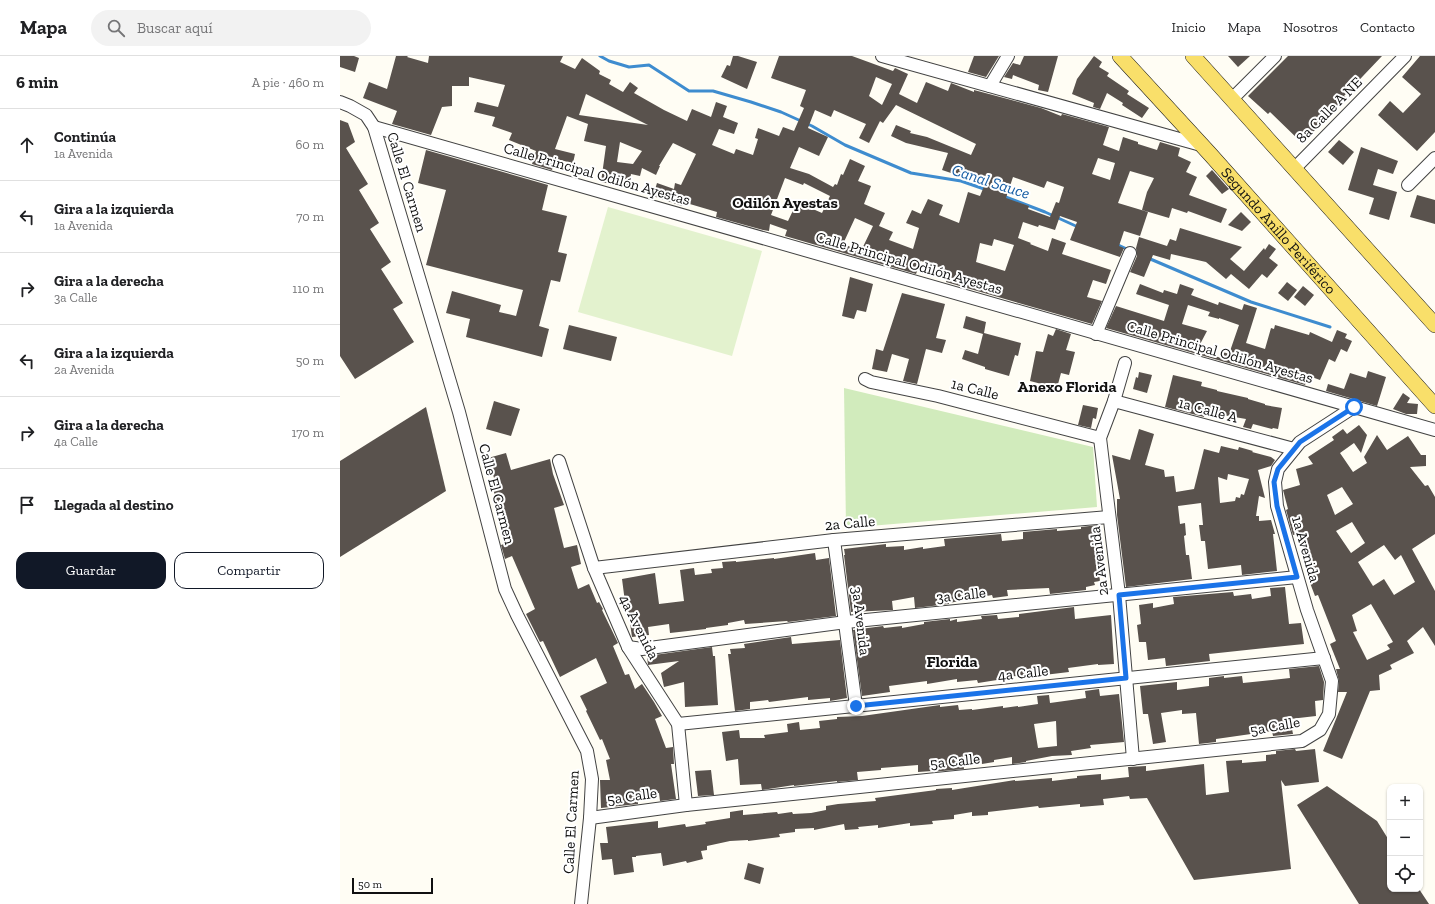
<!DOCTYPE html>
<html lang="es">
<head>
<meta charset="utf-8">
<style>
  :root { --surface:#fff; --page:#f2f2f2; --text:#202124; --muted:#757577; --line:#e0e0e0; --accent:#111827 }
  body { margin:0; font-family:"Zilla Slab",serif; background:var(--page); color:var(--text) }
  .controls { position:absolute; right:12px; bottom:12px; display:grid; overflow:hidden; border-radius:8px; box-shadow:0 1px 3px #0004 }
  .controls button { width:36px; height:36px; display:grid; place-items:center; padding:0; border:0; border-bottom:1px solid var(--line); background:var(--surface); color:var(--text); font:20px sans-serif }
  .scale { position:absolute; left:12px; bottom:10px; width:81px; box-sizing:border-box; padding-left:4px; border:2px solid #101010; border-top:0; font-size:11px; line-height:14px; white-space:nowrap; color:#101010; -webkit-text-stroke:3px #fff; paint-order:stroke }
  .stop { position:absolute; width:12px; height:12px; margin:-9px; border:3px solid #1a73e8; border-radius:50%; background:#fff }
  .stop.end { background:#1a73e8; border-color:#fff; box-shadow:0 1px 4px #0008 }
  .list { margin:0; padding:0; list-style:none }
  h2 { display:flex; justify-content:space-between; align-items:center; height:52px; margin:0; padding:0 16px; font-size:17px }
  h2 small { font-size:13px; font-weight:400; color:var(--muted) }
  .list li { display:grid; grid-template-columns:26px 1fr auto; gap:12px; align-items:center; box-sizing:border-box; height:72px; padding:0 16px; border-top:1px solid var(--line) }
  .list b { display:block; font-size:15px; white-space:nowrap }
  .list p { margin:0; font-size:13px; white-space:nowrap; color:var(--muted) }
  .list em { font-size:13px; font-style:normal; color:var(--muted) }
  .actions { display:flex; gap:8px; padding:12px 16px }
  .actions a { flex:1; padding:9px 0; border:1px solid var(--accent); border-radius:12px; text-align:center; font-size:14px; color:var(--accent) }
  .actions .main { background:var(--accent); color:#fff }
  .icon { flex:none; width:22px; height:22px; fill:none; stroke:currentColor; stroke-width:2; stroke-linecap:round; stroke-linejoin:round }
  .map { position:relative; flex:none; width:1095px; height:848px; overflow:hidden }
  header { display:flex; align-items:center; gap:24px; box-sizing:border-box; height:56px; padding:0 20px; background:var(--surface); border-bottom:1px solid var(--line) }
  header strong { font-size:19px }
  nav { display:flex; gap:22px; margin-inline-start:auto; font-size:14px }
  .search { width:280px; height:36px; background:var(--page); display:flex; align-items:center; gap:10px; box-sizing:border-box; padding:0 14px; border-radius:22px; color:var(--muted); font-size:15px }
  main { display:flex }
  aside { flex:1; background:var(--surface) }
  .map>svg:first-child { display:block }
</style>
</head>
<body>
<header>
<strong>Mapa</strong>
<div class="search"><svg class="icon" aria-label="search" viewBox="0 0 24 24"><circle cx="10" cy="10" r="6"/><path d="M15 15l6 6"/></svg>Buscar aquí</div>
<nav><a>Inicio</a><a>Mapa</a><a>Nosotros</a><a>Contacto</a></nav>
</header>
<main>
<aside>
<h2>6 min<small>A pie · 460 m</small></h2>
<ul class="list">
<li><svg class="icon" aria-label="ahead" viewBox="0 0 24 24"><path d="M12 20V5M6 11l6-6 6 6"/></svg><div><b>Continúa</b><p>1a Avenida</p></div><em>60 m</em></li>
<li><svg class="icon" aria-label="left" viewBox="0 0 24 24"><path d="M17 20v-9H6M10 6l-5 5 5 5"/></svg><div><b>Gira a la izquierda</b><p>1a Avenida</p></div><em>70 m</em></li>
<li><svg class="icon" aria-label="right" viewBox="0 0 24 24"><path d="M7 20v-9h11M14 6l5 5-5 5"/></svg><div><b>Gira a la derecha</b><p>3a Calle</p></div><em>110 m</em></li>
<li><svg class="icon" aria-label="left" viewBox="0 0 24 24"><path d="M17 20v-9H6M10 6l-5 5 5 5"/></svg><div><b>Gira a la izquierda</b><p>2a Avenida</p></div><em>50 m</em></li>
<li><svg class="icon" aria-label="right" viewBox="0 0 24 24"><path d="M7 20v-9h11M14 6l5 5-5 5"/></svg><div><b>Gira a la derecha</b><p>4a Calle</p></div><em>170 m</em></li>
<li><svg class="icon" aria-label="arrive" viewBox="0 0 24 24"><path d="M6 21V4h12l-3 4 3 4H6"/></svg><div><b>Llegada al destino</b></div></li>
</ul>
<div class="actions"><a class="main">Guardar</a><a>Compartir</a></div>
</aside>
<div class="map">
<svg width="1095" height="848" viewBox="0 0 1095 848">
  <rect width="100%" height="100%" fill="#fffdf4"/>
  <!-- green -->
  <polygon fill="#d1ebbc" points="504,332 753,391 757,451 506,472"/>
  <!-- pitch -->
  <polygon fill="#e3f2ce" points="268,151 422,195 392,300 238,256"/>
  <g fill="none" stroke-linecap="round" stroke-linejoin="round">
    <!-- stream -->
    <g stroke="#3e8ccf" stroke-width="3">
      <polyline points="260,0 269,5 289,11 309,9 349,35 373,35 411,46 441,56 472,70 505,89 571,117 621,125 647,134"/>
      <polyline points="663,140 705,156 738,171"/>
      <polyline points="776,188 789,194"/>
      <polyline points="808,202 911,246 990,271"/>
    </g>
  </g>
  <!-- building -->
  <g fill="#59524d" fill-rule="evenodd">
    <polygon points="0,0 14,0 19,2 15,16 0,11"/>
    <path d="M56,0H68L67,1L88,7L89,0H223L220,6L235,13L242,2L260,15L259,18L271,24L269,28L283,36L290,26L298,32L294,37L324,54L347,65L352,53L371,61L376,46L387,50L383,61L398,67L394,78L379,73L372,89L394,98L396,93L413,99L418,83L415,82L418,72L439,80L443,71L454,75L464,52L460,50L466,34L431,22L439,0H512L553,15L555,12L568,18L559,38L577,47L586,26L608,35L611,27L634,36V34L701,52L721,60L722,58L769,71L763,89L779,95L783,81L798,86V88L817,94L820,86L840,92L838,100L851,106L846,116L857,121L849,139L887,153L881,167L848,155L847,157L832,152L829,162L802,154L807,136L814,122L790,115L778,147L808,156L800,180L784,175L779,190L784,192L780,201L730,184L737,166L720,160L715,174L699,169L698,171L683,166L678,182L691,187L690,188L708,195L712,182L726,187L722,198L771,214L766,228L753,224L747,241L762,245L752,268L606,226L609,217L601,214L602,212L581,205L576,218L445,180L447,174L430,168L429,175L423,174L376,161L377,156L343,146L342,150L313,140L317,127L334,133L335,127L341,129L356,98L333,87L319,110H320L316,119L302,112L300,120L291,118L289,131L261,126L266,90L244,85L248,68L227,60L215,93L235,98L233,107L215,103L212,114L192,108L196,95L169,84L172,77L152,70L155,61L134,56L137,46L158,51L165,29L129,21V30H112V50L102,51L91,79L52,68L57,55L23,42L29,26L47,33ZM536,21L552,28L542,49L529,40ZM246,38L308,69L239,59ZM556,49L636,88L631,99L587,81L570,77L571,75L556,69L551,80L566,87L608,97L602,114L620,120L622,115L647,123L640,140L628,136L619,167L599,159L603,149L588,143L581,158L572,154L566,167L579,172L573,193L549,184L553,176L539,170L545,157L524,148L531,130L518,125L525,110L510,103L503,119L501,118L497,129L495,128L493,131L469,118L450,112L459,91L479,100L488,81L468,72L475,54L491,61L494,54L526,68L519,82L529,87L540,65L543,67ZM280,86L302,95L293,108L277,106ZM758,102L775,107L770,124L752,118ZM673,121L704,132L707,125L724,131L719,147L716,146L710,161L688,153L689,150L666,142ZM445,122L463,129L464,127L490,140L482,157L457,146L448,165L431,159ZM515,162L533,170L521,195L503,188ZM654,183L674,189L665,215L636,206L640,187L652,190Z"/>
    <polygon points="393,0 398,0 417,6 407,33 381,21 387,9 390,10"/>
    <polygon points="634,0 659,0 646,21 628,16"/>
    <polygon points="684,0 718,0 708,36 698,34 699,29 673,19 672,23 664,21 673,7 680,9"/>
    <polygon points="754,0 762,6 759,11 769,17 767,20 789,35 787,38 809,52 802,62 782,49 783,47 767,37 760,53 753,51 754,47 732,38 737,23"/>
    <polygon points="888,0 910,0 898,11"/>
    <polygon points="948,0 1042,0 1004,40 1006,41 993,55 992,54 979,67 981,68 962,87 930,56 928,58 908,40"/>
    <polygon points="1080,0 1095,0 1095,76 1077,95 1038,59 1050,45 1063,57 1081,38 1062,21"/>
    <polygon points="0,64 8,67 15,86 6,92 28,128 19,134 39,167 30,173 51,206 41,213 63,247 53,253 74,286 15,323 0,300"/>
    <polygon points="999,84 1014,96 1003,109 988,96"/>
    <polygon points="1021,91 1058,105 1053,118 1038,113 1033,129 1057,136 1049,164 1029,158 1034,142 1008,134"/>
    <polygon points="86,94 208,129 202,154 227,160 218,196 227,198 220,226 211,224 199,270 209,273 202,301 126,281 130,263 106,257 112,235 161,249 159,256 176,260 183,234 86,209 106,134 78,127"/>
    <polygon points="872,114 889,133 882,138 866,120"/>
    <polygon points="1077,139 1095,144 1095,168 1070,161"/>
    <polygon points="901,156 911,166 902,175 888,169"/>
    <polygon points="840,172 902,191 890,203 904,215 924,192 925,194 929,188 936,193 929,202 938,209 927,222 922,218 909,233 891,218 886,223 866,206 831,198 830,204 813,199 804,221 790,216 797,200 796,192 799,181 827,190 830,183 836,185"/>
    <polygon points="510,221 533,228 526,256 517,254 514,263 502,260"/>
    <polygon points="947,226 957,234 948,245 938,237"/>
    <path d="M800,228L823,237L824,234L837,238L840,228L854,233L851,239L878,249L879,246L902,254L904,248L917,252L906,287L925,293L931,272L934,273L935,269L969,279L970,276L992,286L997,274L1007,278L1005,282L1012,285L1007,296L1001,293L995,306L989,303L980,324L969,320L965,329L766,272L776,250L824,265L829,249L796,238ZM848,249L870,256L868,260L879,263V262L899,269L889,298L883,296L881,302L857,294L867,275L842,268Z"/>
    <polygon points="963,230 974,239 965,250 954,241"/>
    <polygon points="562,237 605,248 596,282 606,284 602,297 586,293 577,328 563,325 569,303 552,298 547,316 532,313 536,293 543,295"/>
    <polygon points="626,260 646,266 644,277 681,287 678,300 675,299 669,320 645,313 645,311 622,303 625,294 638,298 643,278 623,272"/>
    <polygon points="229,269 277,281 271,305 223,293"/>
    <polygon points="716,273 731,278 726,294 735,296 729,319 721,317 717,332 690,325 696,295 703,296 708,278 713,280"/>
    <polygon points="1028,315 1046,321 1037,350 986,335 988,328 1004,333 1010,317 1026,322"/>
    <polygon points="799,316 812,319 807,337 793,333 796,321 798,322"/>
    <polygon points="833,319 862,326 861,330 877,334 877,335 908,342 908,343 925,348 925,349 942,352 938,373 933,372 932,373 913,368 911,373 903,371 906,363 871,357 870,359 865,357 864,361 825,351"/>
    <polygon points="1063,337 1070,342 1067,347 1078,348 1077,358 1066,358 1053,353"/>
    <polygon points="154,345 180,353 171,380 146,373"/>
    <polygon points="743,349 758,352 756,363 753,362 751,372 738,369"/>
    <polygon points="86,351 106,435 0,501 0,405"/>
    <path d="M1019,369L1027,379L1021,397L1014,387L1000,397L1013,416L1027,407L1024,401L1037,379L1047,394L1068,380L1081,399H1086V410L1070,411L1085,430L1088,429L1095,441V478L1072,493L1095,535V590L1083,571L1067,585L1074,597L1050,609L1052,613L1039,619L1040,634L1030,635L1002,703L983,695L1007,636H998L999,625L996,613H1000L990,588L996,585L978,539L975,540L967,519L974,517L966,493H965L963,488L960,489L957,478L953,479L946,454L948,453L943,434L960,429L956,413L973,408L968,401L994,384L992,381L1003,373L1007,378ZM1002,431L1013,448L995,459L987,439ZM1012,466L1025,487L1011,497L996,475ZM1044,489L1055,504L1061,499L1075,526L1054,539L1044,523L1033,530L1018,506ZM1031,548L1053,586L1047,589L1050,593L1027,604L1013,576L1017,575L1012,559Z"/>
    <path d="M799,373L814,378L805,409L824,414L825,421L834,420L836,436L854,433L864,393L879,397L881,390L898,394L899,391L913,395L912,396L931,401L935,404L931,410L918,414L925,442L919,440L916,460H919V465L931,464L935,478H933L937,515L902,519L901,509L868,513L865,485H861L859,469H863L861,447L838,450L840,468L845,467L846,479L844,480L846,499H849L852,523L786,531L777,459V443H780L772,399L790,404ZM888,418L909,423L904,439L901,438L900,442L896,441L895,445L880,447L878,421L887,424Z"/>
    <polygon points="166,397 171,414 210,403 213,418 224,449 214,452 224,492 237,489 241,508 231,511 238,533 249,528 257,547 259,546 263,553 262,554 278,587 273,590 285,619 289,618 295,633 302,628 314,646 322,660 315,663 326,692 333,691 334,708 331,708 336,743 320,745 319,737 298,740 298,748 261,752 260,724 270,724 266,704 270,703 262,683 260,684 246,655 247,654 240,640 267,627 256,602 220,621 203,585 200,586 186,558 195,553 172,500 165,503 161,489 170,486 150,424 154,422 148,402"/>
    <polygon points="758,469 761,495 756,495 760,525 754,526 755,529 746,531 746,534 710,538 709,532 667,534 668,540 653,542 652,539 609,547 609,548 575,552 574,541 552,545 553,554 511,556 504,499 505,499 504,493 546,488 546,491 564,490 564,494 583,491 583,493 605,490 604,483 661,478 662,485 683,483 683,476 717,473 717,475 741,473 741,471"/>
    <polygon points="475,497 476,504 489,502 496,560 448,566 447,565 405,568 404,564 388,567 388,569 366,572 366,573 330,577 329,568 308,571 309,579 292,581 287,546 285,546 282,523 315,517 319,548 344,545 340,514 354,512 355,519 372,517 371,513 383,512 382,506 396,505 396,506 434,502 434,503"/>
    <polygon points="945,531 949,568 961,567 964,588 869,598 870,605 826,610 825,602 808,604 806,586 799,586 797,569 801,568 799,549 813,547 813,552 834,548 833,541 893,536 894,540 911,538 912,543 931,540 930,532"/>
    <polygon points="734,551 735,563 771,559 774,608 758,609 758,608 728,612 729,616 704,619 657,621 657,624 638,627 637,624 617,626 617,623 587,628 587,625 549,630 550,636 522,640 513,574 543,570 544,572 562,570 562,572 584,568 584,566 610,563 610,565 617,563 617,566 642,563 641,560 657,559 658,563 679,561 679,558"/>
    <polygon points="451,581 452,588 500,584 507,642 490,645 490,642 468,644 468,641 429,646 428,644 410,646 410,653 395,655 388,598 391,598 390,593 405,592 404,588"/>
    <polygon points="372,591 373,600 375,600 378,649 345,651 344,626 324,631 321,617 339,605 308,609 307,600"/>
    <polygon points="979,610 984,626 983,644 975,645 976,660 950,663 953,678 933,680 932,675 876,683 876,686 859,688 856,657 842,658 842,654 821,657 826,686 813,688 808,658 803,658 800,630 837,626 837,634 869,630 869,622 884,620 884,622 902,620 903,627 950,622 949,613"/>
    <path d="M759,633L760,640L779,638L784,686L750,689L751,692L731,695L732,699L712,700L686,705V706L672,708V701L654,704V706L642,708L641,702L623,705L624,713L592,716V715L578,716V709L541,712V714L517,716L518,724L497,726V725L454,730V729L422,734L421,728L400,729L398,703L386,705L382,676L399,674L400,682H425L424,679L448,676L447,668L459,666L460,674L480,672L479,665L497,663V661L522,660L600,649V651L618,649L619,654L632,653V654L663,650V652L678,650V651L698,648L697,640L709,639L710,647L746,642L745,635ZM716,665L717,690L698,692L694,668Z"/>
    <polygon points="955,693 956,695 975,693 979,726 945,730 941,724 951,813 854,824 807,742 790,743 789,740 763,743 764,749 740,751 740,748 699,752 698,750 648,756 648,759 632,760 632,756 614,759 614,763 592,765 593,768 570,770 570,767 538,772 538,769 518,771 519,773 505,774 504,768 474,774 474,772 455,773 455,776 439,778 440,781 408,785 408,784 390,785 367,790 367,794 361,795 363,803 347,807 346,805 323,810 321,797 296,800 296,801 292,801 294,816 274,819 272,803 262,804 260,787 268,787 266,771 318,765 318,772 345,768 346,771 366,768 365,766 390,762 390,756 403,754 403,759 437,756 438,758 452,756 453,758 471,757 486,754 486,750 498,748 536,745 535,742 596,734 596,733 612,732 612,734 675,724 675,725 712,722 712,725 737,722 737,720 761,718 761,724 789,721 788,711 806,710 806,715 864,708 866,739 889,736 886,705 902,704 902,707 926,705 926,699 936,698 936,695"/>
    <polygon points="371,714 374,739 358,740 355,715"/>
    <polygon points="987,730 1037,765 1050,786 1050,833 1079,833 1089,848 1019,848 957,749"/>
    <polygon points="408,807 424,812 420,828 404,823"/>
  </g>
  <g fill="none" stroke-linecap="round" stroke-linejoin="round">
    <!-- minor casing -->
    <g stroke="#434343" stroke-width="14">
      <g id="minor">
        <polyline points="542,0 861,89"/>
        <polyline points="650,30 668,0"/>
        <polyline points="892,43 935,0"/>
        <polyline points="0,46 10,50 26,59 34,71 119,356 165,533 177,559 247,695 252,723 250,762 241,848"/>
        <polyline points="34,71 1095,374"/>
        <polyline points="954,113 1065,0"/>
        <polyline points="1068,129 1095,102"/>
        <polyline points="756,278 790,197"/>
        <polyline points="785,307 774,345 760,382 779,539 793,703"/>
        <polyline points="525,323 531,326 598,340 760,382"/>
        <polyline points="774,345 954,393"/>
        <polyline points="219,405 254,512 288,591 338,668 346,749"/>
        <polyline points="494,484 516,650"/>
        <polyline points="254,512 494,484 769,461"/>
        <polyline points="288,591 302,593 506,566 957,521"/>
        <polyline points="338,668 984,602"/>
        <polyline points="250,762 346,749 962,685 980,674 989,658 992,625 967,554 937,450 935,426 938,413 960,386 1014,351"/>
      </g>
    </g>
    <!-- major casing -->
    <g stroke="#212121" stroke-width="16">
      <g id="major">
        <path id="s1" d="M780,0L870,98L1095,350"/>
        <polyline points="853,0 1095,269"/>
      </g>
    </g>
    <!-- minor -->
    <use href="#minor" stroke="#fff" stroke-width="12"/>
    <!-- major -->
    <use href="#major" stroke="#f9df6a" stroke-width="15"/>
  </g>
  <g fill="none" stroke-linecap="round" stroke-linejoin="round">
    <!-- route -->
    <polyline stroke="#1a73e8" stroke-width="5" points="516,650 786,622 779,539 957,521 937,450 934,426 938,413 960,386 1014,351"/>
  </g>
  <g text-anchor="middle" stroke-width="4" stroke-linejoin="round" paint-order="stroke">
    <!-- street labels -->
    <g font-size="15" fill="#101010" stroke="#fff">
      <text transform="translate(989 54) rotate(-45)" y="5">8a Calle A NE</text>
      <text transform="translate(257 118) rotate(16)" y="5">Calle Principal Odilón Ayestas</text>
      <text transform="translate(67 126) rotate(73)" y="5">Calle El Carmen</text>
      <text dy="5" stroke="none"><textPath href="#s1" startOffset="236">Segundo Anillo Periférico</textPath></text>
      <text transform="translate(569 207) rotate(16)" y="5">Calle Principal Odilón Ayestas</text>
      <text transform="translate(880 296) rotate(16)" y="5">Calle Principal Odilón Ayestas</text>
      <text transform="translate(635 333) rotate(14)" y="5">1a Calle</text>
      <text transform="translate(868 354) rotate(15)" y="5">1a Calle A</text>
      <text transform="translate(157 438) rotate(75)" y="5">Calle El Carmen</text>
      <text transform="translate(510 467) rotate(-5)" y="5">2a Calle</text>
      <text transform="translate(966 493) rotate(74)" y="5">1a Avenida</text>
      <text transform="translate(759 505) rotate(-97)" y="5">2a Avenida</text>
      <text transform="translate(621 539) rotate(-6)" y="5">3a Calle</text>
      <text transform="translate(521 565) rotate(83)" y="5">3a Avenida</text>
      <text transform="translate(299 571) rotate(63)" y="5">4a Avenida</text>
      <text transform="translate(683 617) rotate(-6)" y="5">4a Calle</text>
      <text transform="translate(935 670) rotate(-10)" y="5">5a Calle</text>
      <text transform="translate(615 705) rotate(-6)" y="5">5a Calle</text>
      <text transform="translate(292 740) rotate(-8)" y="5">5a Calle</text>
      <text transform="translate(231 766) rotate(-87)" y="5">Calle El Carmen</text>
    </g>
    <!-- water labels -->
    <g font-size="16" font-style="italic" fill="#175ea5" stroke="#fff">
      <text transform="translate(651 125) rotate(18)" y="6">Canal Sauce</text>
    </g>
    <!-- neighbourhood labels -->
    <g font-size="16" font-weight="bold" fill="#101010" stroke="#fff">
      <text x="445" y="152">Odilón Ayestas</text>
      <text x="727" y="336">Anexo Florida</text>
      <text x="612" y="611">Florida</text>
    </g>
  </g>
</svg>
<div class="controls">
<button>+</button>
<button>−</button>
<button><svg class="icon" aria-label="locate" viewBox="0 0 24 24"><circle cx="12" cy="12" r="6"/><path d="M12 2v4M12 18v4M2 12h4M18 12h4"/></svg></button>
</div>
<div class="scale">50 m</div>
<div class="stop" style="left:1014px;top:351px"></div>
<div class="stop end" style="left:516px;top:650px"></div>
</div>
</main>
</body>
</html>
